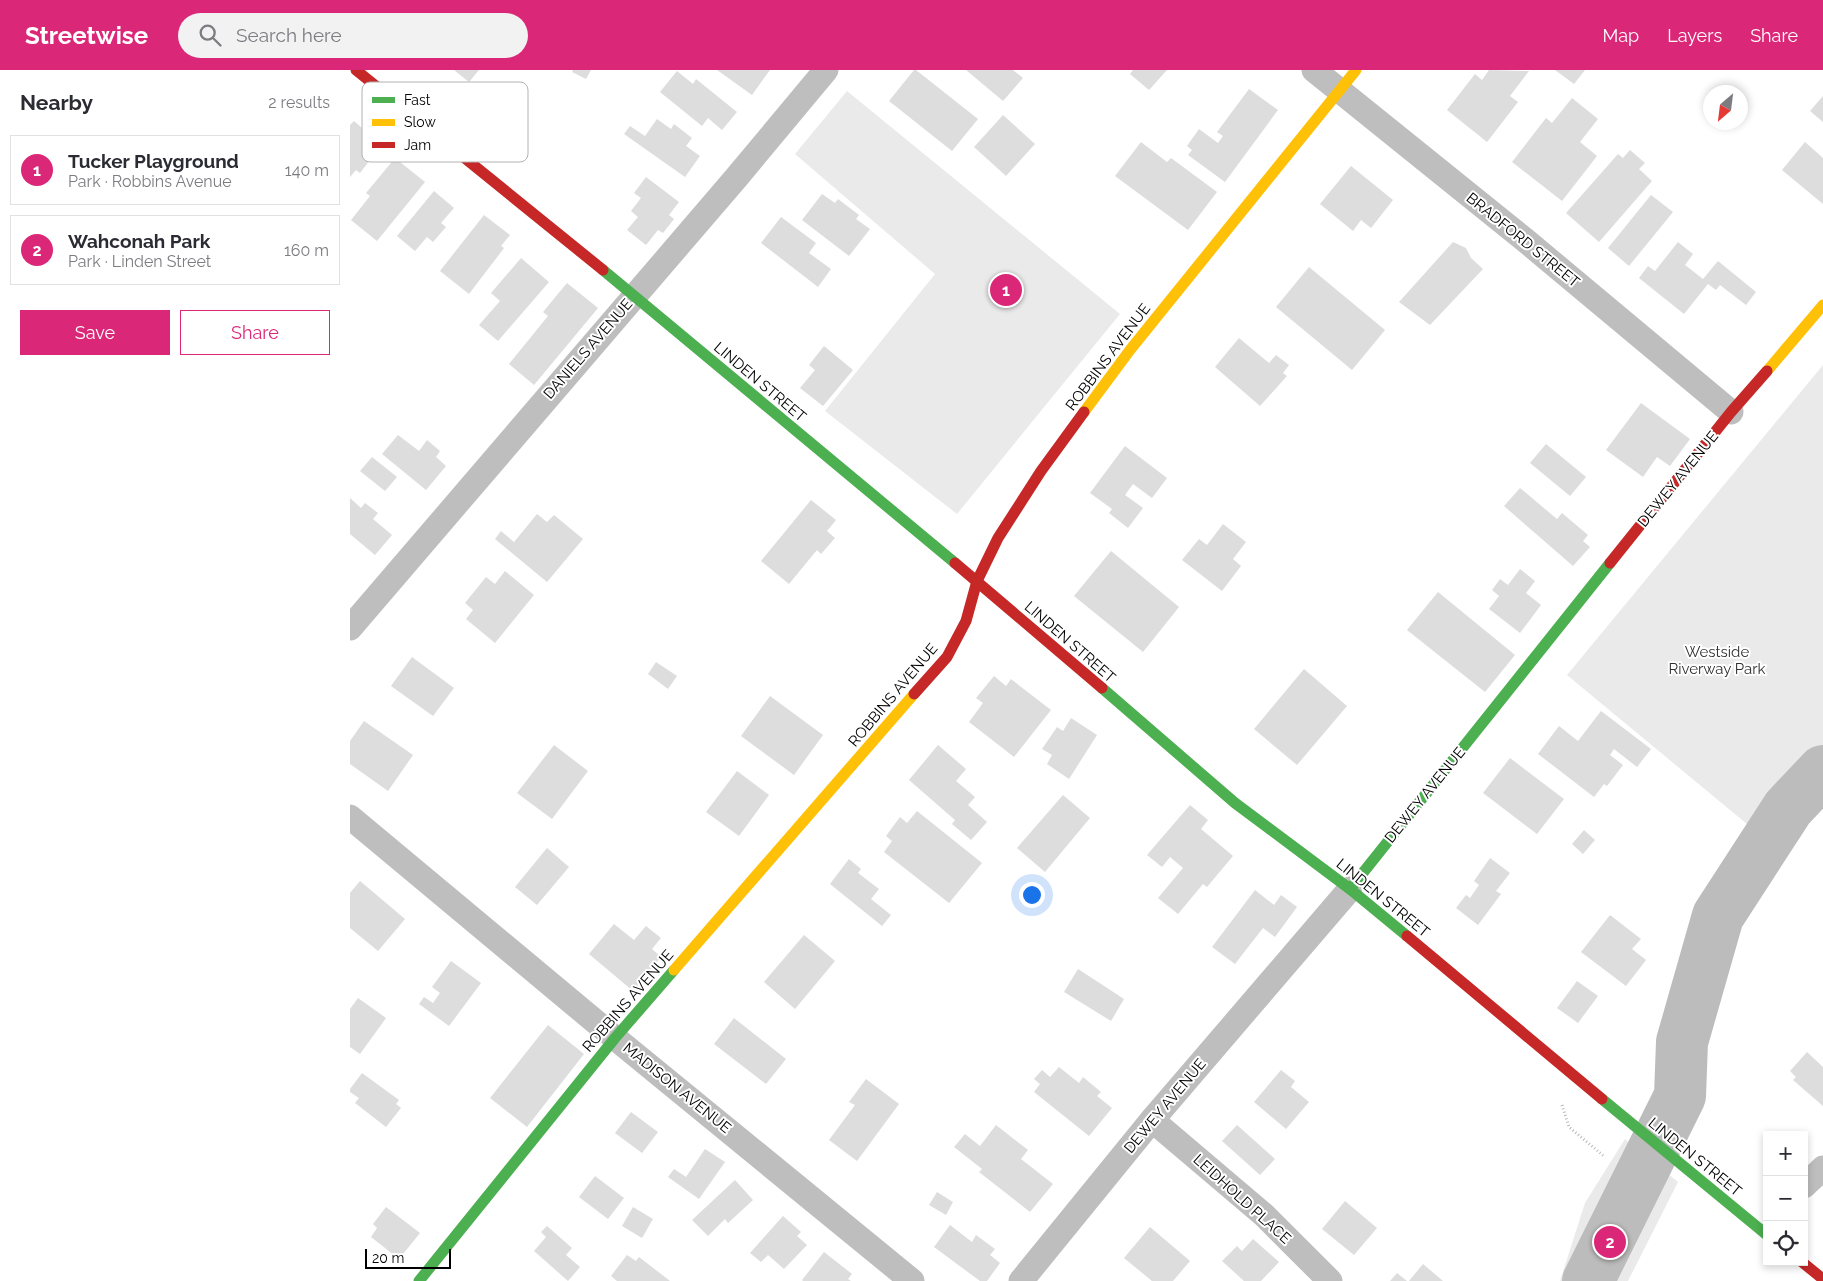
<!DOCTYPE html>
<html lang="en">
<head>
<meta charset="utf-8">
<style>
  :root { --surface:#fff; --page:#f2f2f3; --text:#2b2b33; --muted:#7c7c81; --line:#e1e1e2; --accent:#db2777 }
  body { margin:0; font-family:Raleway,sans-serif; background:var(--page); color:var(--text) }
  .controls { position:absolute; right:15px; bottom:15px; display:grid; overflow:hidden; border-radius:0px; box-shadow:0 2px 8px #0003 }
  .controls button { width:45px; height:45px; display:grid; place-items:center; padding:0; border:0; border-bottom:1px solid var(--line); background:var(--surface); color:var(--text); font:25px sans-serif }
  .compass { position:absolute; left:1353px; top:15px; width:45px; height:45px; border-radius:50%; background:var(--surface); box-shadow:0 2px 8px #0003; rotate:208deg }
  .scale { position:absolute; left:15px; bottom:12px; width:86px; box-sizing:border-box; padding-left:5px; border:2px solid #000; border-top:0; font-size:14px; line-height:18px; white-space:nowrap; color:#000; -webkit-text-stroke:4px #fff; paint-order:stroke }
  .you { position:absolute; left:681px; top:824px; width:18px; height:18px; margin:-12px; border:4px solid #fff; border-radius:50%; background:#1a73e8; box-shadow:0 0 0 8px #1a73e833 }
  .badge { display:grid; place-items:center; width:32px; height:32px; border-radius:50%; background:var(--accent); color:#fff; font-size:16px; font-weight:700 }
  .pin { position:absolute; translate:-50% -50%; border:2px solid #fff; box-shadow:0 1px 5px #0006 }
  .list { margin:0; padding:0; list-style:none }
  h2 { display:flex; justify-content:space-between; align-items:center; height:65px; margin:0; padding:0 20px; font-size:21px }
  h2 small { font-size:16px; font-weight:400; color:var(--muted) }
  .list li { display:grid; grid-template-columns:32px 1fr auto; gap:15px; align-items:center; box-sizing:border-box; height:70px; margin:0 10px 10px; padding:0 10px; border:1px solid var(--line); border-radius:0px }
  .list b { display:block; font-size:19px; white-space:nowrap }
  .list p { margin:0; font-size:16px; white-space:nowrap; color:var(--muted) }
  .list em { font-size:16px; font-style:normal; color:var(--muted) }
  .actions { display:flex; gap:10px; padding:15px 20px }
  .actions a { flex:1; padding:11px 0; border:1px solid var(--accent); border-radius:0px; text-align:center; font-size:18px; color:var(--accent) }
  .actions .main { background:var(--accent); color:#fff }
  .icon { flex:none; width:28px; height:28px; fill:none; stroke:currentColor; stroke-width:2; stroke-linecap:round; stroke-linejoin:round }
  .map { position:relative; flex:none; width:1473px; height:1211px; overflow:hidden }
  header { display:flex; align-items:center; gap:30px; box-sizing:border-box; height:70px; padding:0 25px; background:var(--accent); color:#fff }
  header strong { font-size:24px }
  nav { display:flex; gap:28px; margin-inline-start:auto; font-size:18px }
  .search { width:350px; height:45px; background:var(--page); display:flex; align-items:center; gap:12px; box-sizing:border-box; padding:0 18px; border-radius:28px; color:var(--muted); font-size:19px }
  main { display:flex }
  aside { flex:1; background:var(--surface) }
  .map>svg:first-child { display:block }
</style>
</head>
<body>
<header>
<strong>Streetwise</strong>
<div class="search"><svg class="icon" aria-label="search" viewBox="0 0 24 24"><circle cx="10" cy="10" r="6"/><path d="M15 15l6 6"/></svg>Search here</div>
<nav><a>Map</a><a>Layers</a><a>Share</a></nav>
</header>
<main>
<aside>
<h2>Nearby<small>2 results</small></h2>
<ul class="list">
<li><span class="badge">1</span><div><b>Tucker Playground</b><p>Park · Robbins Avenue</p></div><em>140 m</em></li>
<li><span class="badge">2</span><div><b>Wahconah Park</b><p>Park · Linden Street</p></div><em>160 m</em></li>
</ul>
<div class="actions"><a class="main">Save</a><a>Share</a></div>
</aside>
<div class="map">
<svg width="1473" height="1211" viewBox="0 0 1473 1211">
  <rect width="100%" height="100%" fill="#fff"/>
  <!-- green -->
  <g fill="#eaeaea">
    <polygon points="497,21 770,244 607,444 475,341 585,204 445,84"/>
    <polygon points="1473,295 1473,687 1409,764 1217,605"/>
    <polygon points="1275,1069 1328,1112 1278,1211 1210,1211 1235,1133"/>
  </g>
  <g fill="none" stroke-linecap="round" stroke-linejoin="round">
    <!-- river -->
    <polyline stroke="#bcbcbc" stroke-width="52" points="1238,1211 1330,1026 1332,972 1368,846 1438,738 1473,701"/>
  </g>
  <!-- building -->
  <g fill="#ddd">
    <polygon points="104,0 129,0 119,12"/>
    <polygon points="223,0 241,0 236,9 222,2"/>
    <polygon points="367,0 420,0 402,25"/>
    <polygon points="564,0 566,0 628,49 602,81 539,31"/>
    <polygon points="616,0 663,0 673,8 653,31"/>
    <polygon points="783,0 817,0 799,20 780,4"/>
    <polygon points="1139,0 1179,1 1160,26 1168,32 1137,72 1097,40 1125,4 1132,10"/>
    <polygon points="1205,0 1235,0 1224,14"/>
    <polygon points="327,1 343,14 346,9 387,42 372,60 358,48 352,56 310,22"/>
    <polygon points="899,19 928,40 875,112 838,85 842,80 837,76 849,59 868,73 873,66 867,62"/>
    <polygon points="1473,26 1473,52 1460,41"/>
    <polygon points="1222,28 1248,49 1230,72 1247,86 1212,131 1162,92 1196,48 1202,53"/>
    <polygon points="653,45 685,74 656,106 624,77"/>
    <polygon points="307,49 321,59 324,54 342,68 336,76 350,86 335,107 274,64 280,56 295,66"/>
    <polygon points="4,51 27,71 18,81 23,86 10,103 6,100 0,107 0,55"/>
    <polygon points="791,72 817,92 821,88 867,122 838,160 765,106"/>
    <polygon points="1455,72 1473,88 1473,134 1432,100"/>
    <polygon points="1280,80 1295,93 1289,99 1302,111 1249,172 1216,143 1268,84 1273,88"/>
    <polygon points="45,88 75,112 27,171 1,150 20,126 16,123"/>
    <polygon points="1001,96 1043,130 1021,158 1011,150 1003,161 970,134"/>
    <polygon points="296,107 329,132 319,145 324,149 313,163 308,160 296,175 277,160 288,147 281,141 291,128 284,123"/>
    <polygon points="84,121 104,138 91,153 96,157 83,172 77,167 65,181 47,166"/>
    <polygon points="472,124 485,133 488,129 509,145 506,149 520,159 499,186 452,150"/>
    <polygon points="1301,125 1323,142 1279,196 1258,178"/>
    <polygon points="134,145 160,165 151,176 154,178 119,224 90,201"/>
    <polygon points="431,147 466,173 459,183 481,199 468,217 411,173"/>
    <polygon points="1103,172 1116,178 1121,188 1133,199 1080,255 1049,232"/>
    <polygon points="1328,172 1343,184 1335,195 1353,209 1368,191 1406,222 1396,235 1370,215 1366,220 1358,214 1334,244 1289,208 1298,196 1305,201"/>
    <polygon points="171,188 199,212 148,271 129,255 150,231 141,223"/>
    <polygon points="959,197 1035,260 1002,300 926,237"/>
    <polygon points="217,213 248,238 184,315 159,294 198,246 193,242"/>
    <polygon points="889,268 919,293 926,285 939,295 933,303 937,306 910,336 865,297"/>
    <polygon points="474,276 503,300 473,336 450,318 465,300 459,295"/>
    <polygon points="1291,333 1340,369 1320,396 1307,387 1293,407 1256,380"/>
    <polygon points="48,365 69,381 77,370 90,381 86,387 96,396 76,420 32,384"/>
    <polygon points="1196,374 1236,407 1220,426 1180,393"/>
    <polygon points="775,376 817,408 802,428 783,414 775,425 793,438 778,458 759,443 762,439 740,423"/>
    <polygon points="22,387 47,407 35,421 10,401"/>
    <polygon points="1170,418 1207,449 1212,443 1238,465 1233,471 1240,477 1223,496 1154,436"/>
    <polygon points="0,428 11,438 15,433 28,443 23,449 42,465 25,485 0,464"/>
    <polygon points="461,430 486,450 477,461 485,468 471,484 467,480 439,514 411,491"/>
    <polygon points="187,444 197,452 204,445 233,469 197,512 145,469 151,461 164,472"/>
    <polygon points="873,454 896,472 883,489 891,496 872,521 832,490 849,469 857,475"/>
    <polygon points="761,481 829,537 793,582 724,526"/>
    <polygon points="1170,499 1185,511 1176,523 1191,535 1170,563 1139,539 1149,526 1142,520 1150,509 1158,515"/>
    <polygon points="155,501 184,525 145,573 116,549 123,540 115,533 136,507 145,514"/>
    <polygon points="1088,522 1165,585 1135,622 1057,560"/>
    <polygon points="62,587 104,618 83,646 41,616"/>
    <polygon points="306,592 327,606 318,619 298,604"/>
    <polygon points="954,599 997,636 947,695 904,659"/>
    <polygon points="644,606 656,616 661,609 701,640 664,687 619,652 633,633 626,628"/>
    <polygon points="420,626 473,665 444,705 391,666"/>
    <polygon points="1251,641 1301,679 1287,697 1264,679 1260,685 1273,695 1257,716 1254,714 1244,727 1188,684 1209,656 1228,671"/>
    <polygon points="721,648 747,665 719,709 697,694 702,685 692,679 707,657 713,661"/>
    <polygon points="14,651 63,685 38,721 0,694 0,671"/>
    <polygon points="204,675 238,701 202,749 167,723"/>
    <polygon points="588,675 616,699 606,711 625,727 618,735 637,752 621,770 602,754 605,750 559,710"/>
    <polygon points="1160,688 1214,729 1187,764 1133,723"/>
    <polygon points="387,701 419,725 389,766 356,742"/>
    <polygon points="713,725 740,748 695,802 667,778"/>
    <polygon points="840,735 858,750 851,759 883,786 857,817 853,814 828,844 808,828 833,798 820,787 812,797 797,785"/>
    <polygon points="567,741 632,793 599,833 534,782 542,771 536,766 550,747 557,753"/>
    <polygon points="1234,760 1245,770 1233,784 1222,774"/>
    <polygon points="197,778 219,797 187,835 165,817"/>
    <polygon points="1140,788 1160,803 1146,821 1151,824 1128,855 1106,838 1116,825 1120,828 1129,815 1124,811"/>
    <polygon points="499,789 511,799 508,803 529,819 521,829 541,845 532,856 480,814"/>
    <polygon points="10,811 55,849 28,881 0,858 0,823"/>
    <polygon points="905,820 924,835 931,825 947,837 925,867 913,858 885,894 862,877"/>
    <polygon points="1260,845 1291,869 1282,879 1296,890 1276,916 1231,882"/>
    <polygon points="264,854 284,870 296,856 311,868 302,879 311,887 283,921 239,884"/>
    <polygon points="454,865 485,891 445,939 414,912"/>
    <polygon points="101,891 131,913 99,956 69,934 74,927 83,933 90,923 82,917"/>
    <polygon points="728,899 774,929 761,951 714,922"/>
    <polygon points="1227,911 1248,926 1228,953 1207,938"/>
    <polygon points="8,928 36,948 10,984 0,977 0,939"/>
    <polygon points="384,948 436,989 416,1014 364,974"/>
    <polygon points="198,955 234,984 177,1057 140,1028"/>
    <polygon points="1457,982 1473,997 1473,1036 1443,1010 1446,1007 1440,1001"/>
    <polygon points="709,997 729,1013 733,1007 751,1022 747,1026 762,1038 739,1066 684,1022 690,1014 684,1009 692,1000 700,1007"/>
    <polygon points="931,1000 945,1011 941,1017 959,1032 936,1059 904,1032"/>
    <polygon points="12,1003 49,1030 46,1034 51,1038 36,1057 5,1033 9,1028 0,1022 0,1019"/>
    <polygon points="516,1009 549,1034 507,1091 479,1070 505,1035 499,1032"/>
    <polygon points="281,1042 308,1062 292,1083 265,1063"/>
    <polygon points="646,1055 678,1080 671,1089 703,1114 680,1142 629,1102 632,1099 604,1077 615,1064 630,1076"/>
    <polygon points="887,1055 925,1089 910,1105 872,1071"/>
    <polygon points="355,1079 375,1092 349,1129 318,1107 324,1099 336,1107"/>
    <polygon points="245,1106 274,1128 258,1149 229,1127"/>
    <polygon points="385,1110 403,1130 378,1153 375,1149 358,1166 342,1150"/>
    <polygon points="587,1122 603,1132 596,1145 579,1135"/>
    <polygon points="995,1131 1027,1158 1004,1185 972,1159"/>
    <polygon points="36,1137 70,1163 49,1189 21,1167 27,1158 23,1154"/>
    <polygon points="283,1137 303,1149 292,1168 272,1156"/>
    <polygon points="433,1146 451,1162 447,1166 457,1175 434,1199 418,1185 411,1192 400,1183"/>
    <polygon points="600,1155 622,1172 626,1165 645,1179 640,1185 650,1193 637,1211 630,1211 584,1177"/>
    <polygon points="197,1156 222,1178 216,1185 230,1197 218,1211 184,1181 196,1167 191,1162"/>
    <polygon points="800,1157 840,1191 823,1211 802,1211 774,1188"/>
    <polygon points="903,1169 929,1192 911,1211 894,1211 872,1191 887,1176 892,1181"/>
    <polygon points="474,1182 502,1204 498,1209 501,1211 453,1211 452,1210"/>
    <polygon points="277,1185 286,1191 289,1187 320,1211 267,1211 261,1206"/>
    <polygon points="1073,1194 1093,1211 1059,1211"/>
    <polygon points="1047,1203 1057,1211 1040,1211"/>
  </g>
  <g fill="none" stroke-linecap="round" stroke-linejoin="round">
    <!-- path -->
    <polyline stroke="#b8b8b8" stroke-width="3" stroke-dasharray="1 2.5" stroke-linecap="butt" points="1212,1035 1219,1057 1255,1087"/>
    <!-- street -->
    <g stroke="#bebebe" stroke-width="25">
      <polyline points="964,0 1175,170 1381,342"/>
      <polyline points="0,558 386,108 476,0"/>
      <polyline points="0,747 265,968 562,1211"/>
      <polyline points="802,1050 914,1145 980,1211"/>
      <polyline points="1454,1116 1473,1098"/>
      <polyline points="671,1211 802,1050 1000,819"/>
    </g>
    <!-- fast -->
    <g stroke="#4caf50" stroke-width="11">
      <polyline points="253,200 605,493"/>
      <polyline points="752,618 885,733 1000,819 1057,866"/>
      <polyline points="1000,819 1260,493"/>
      <polyline points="1252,1029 1417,1165"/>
      <polyline points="69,1211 265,968 324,900"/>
    </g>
    <!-- slow -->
    <g stroke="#ffc107" stroke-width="11">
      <polyline points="1417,301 1473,235"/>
      <polyline points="734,342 780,280 1006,0"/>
      <polyline points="324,900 564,624"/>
    </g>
    <!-- jam -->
    <g stroke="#c62828" stroke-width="11">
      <polyline points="6,0 253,200"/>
      <polyline points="605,493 752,618"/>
      <polyline points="1260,493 1381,342 1417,301"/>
      <polyline points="564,624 597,587 616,551 627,511 648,468 691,401 734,342"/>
      <polyline points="1057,866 1252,1029"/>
      <polyline points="1452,1192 1473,1209"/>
    </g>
  </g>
  <g text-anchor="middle" stroke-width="4" stroke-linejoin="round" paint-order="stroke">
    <!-- street labels -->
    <g font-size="15" fill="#000" stroke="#fff">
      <text transform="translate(1173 170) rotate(39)" y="5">BRADFORD STREET</text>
      <text transform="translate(238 279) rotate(-49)" y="5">DANIELS AVENUE</text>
      <text transform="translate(758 287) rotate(-53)" y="5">ROBBINS AVENUE</text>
      <text transform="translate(410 312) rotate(40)" y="5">LINDEN STREET</text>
      <text transform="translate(1328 409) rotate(-51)" y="5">DEWEY AVENUE</text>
      <text transform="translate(720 572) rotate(41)" y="5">LINDEN STREET</text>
      <text transform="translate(543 625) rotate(-50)" y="5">ROBBINS AVENUE</text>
      <text transform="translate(1075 725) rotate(-51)" y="5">DEWEY AVENUE</text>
      <text transform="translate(1033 828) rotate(39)" y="5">LINDEN STREET</text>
      <text transform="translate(278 931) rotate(-49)" y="5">ROBBINS AVENUE</text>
      <text transform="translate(327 1018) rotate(39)" y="5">MADISON AVENUE</text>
      <text transform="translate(815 1036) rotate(-50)" y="5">DEWEY AVENUE</text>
      <text transform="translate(1345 1087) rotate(39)" y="5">LINDEN STREET</text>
      <text transform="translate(892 1129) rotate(42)" y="5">LEIDHOLD PLACE</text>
    </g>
    <!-- park labels -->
    <g font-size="15" fill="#303030" stroke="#fff">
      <text x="1367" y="587">Westside<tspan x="1367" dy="17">Riverway Park</tspan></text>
    </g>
  </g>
  <!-- legend -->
  <rect x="12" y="12" width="166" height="80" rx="8" fill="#fff" stroke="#b2b2b2" stroke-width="1"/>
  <rect x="22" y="27" width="23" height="6" fill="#4caf50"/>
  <rect x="22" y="49" width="23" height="7" fill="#ffc107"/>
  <rect x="22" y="72" width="23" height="6" fill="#c62828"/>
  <g font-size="14" fill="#000">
    <text x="54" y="35">Fast</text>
    <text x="54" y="57">Slow</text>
    <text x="54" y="80">Jam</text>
  </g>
</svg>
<div class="controls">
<button>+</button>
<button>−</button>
<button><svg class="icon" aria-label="locate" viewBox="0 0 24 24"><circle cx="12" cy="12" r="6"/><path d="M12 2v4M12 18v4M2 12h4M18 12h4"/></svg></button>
</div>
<svg class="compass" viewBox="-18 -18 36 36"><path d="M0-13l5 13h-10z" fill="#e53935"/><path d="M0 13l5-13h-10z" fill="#7c7c81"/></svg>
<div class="scale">20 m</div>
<div class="you"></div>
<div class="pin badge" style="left:656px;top:220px">1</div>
<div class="pin badge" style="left:1260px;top:1172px">2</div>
</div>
</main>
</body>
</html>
